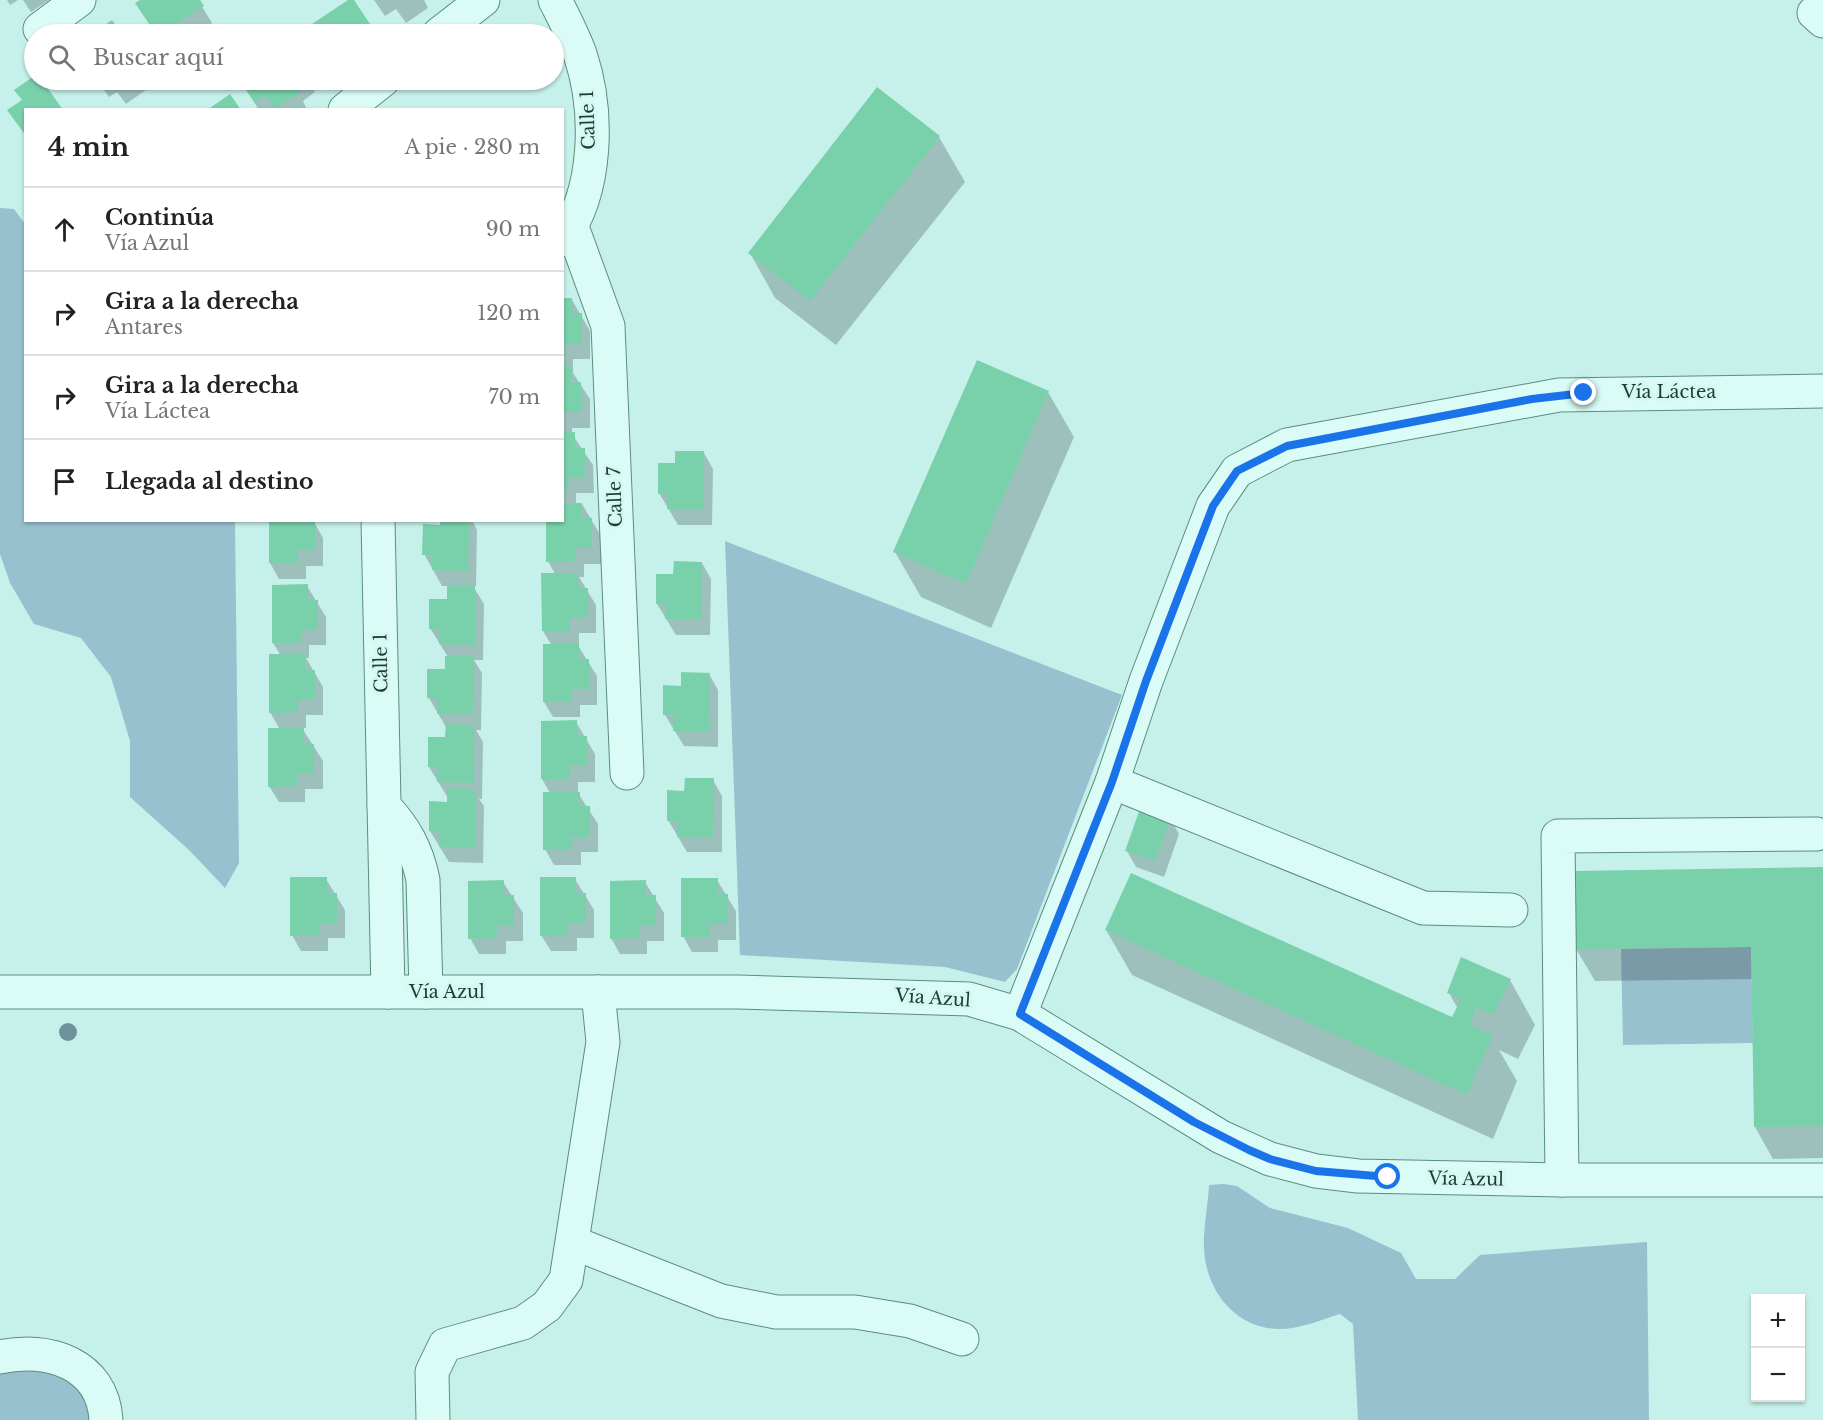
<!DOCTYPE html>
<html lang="es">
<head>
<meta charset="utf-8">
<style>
  :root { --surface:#fff; --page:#f6f6f6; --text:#222; --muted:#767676; --line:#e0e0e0 }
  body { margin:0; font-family:"Libre Baskerville",serif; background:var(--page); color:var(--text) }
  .controls { position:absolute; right:18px; bottom:18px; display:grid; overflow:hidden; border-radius:0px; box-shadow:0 2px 4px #0004 }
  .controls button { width:54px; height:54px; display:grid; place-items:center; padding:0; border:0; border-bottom:2px solid var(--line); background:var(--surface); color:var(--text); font:30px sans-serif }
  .stop { position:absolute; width:18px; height:18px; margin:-14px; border:4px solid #1a73e8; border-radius:50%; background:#fff }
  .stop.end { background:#1a73e8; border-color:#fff; box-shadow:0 2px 6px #0008 }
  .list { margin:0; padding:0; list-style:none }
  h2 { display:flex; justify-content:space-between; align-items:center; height:78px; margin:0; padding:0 24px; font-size:26px }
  h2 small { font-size:20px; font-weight:400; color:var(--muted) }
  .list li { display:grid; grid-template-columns:39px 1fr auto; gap:18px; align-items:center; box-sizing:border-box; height:84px; padding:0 24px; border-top:2px solid var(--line) }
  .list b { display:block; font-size:22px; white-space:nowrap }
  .list p { margin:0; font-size:20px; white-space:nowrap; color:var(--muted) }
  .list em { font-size:20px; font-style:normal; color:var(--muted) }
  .icon { flex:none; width:33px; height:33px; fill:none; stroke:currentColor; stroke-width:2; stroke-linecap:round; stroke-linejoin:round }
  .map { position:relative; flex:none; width:1823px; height:1420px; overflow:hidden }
  .search { position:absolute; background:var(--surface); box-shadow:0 2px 4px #0004; left:24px; top:24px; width:540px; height:66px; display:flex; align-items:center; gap:15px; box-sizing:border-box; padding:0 21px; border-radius:33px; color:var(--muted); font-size:22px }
  .panel { position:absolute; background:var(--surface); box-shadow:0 2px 4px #0004; left:24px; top:108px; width:540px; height:414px; border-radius:0px }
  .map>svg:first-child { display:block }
</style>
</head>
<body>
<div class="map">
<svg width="1823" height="1420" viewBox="0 0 1823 1420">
  <rect width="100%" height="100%" fill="#c6f1eb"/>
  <!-- green -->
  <g fill="#98c1d0">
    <polygon points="0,208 14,209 25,224 26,520 235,521 239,863 225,888 189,850 130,797 130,741 111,677 81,638 34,624 10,583 0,554"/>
    <polygon points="725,541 1122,695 1017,969 1005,982 945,967 740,955"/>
    <polygon points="1751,947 1753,1043 1623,1045 1621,949"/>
    <path d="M1223,1184L1237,1186L1270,1208L1348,1228L1401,1253L1416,1279H1455L1480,1255L1647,1242L1649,1420H1358L1353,1324L1340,1314C1321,1320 1297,1330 1277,1329C1234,1327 1206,1290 1204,1249C1203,1229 1208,1206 1209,1185Z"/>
    <path d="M21,1368C61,1376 82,1375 91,1420H0V1371Z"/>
  </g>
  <!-- shadow -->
  <g fill="#0003">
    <polygon points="7,0 18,0 10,5"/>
    <polygon points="23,0 49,0 31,12"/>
    <polygon points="143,0 198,0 212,23 194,34 156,34 146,19"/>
    <polygon points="350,0 375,34 308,34 305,31"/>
    <polygon points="374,0 424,0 428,8 406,23 396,9 385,16"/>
    <polygon points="97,80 150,80 153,85 126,104 117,92 109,97"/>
    <polygon points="240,80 308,80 315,92 303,101 307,110 259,110"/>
    <polygon points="939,137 965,182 836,345 775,298 750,253"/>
    <polygon points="562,300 572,300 590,331 590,359 573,359 573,373 590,399 590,428 572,428 572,434 593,465 594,493 576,493 576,504 582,504 601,536 601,564 584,564 584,577 579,577 596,605 596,633 579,633 579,647 597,676 597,705 580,705 580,717 553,717 544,702 552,646 543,631 555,574 548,561 562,520"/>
    <polygon points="1048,392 1074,437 991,628 921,597 895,552"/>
    <polygon points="704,453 713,469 712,525 678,525 659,493 677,465"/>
    <polygon points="441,520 472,520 477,530 476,586 473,586 484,604 483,660 474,660 482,673 481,730 476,730 483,742 482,799 479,799 484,806 483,863 449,862 430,831 448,803 448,798 429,767 447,738 447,729 429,698 446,670 448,657 430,628 448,601 448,586 442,586 424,554 441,526"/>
    <polygon points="314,522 323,538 323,566 306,566 306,579 279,579 270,563"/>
    <polygon points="702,563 711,579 710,635 676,635 657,604 675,576"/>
    <polygon points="307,586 326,617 326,645 309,645 309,658 306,658 323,687 323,715 306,715 306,728 302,728 323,761 323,789 305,789 305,802 279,802 269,786 280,730 270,712 281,656 273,643"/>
    <polygon points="709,674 718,690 718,747 684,746 665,715 682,687"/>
    <polygon points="576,722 595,754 595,782 578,782 578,793 598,824 598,852 581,852 581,865 554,865 545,849 550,793 542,779"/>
    <polygon points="713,780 722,796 722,852 687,852 668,820 686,793"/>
    <polygon points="1170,818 1179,834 1164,877 1136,867 1127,851"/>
    <polygon points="1823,868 1823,1158 1773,1159 1755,1127 1753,979 1595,981 1576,949 1575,872"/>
    <polygon points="326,879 345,910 345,938 328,938 328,951 301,951 292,935"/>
    <polygon points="575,879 594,910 594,938 577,938 577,951 551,951 541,935"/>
    <polygon points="717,880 736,911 736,940 718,940 718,952 692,952 683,936"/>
    <polygon points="503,882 523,913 523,941 506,941 506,954 479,954 470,938"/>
    <polygon points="645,882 664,913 664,941 647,941 647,954 620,954 611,938"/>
    <polygon points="1106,930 1453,1019 1458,1009 1449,993 1510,980 1535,1025 1518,1059 1499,1050 1517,1081 1493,1139 1132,975"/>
  </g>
  <!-- building -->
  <g fill="#79d1ab">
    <polygon points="140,0 200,0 204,6 161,34 156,34 135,3"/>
    <polygon points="348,0 354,0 372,27 362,34 306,34 303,30"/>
    <polygon points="112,20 122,34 92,34"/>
    <polygon points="34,76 34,80 42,80 63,110 26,110 26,136 7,110 22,100 14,90"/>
    <polygon points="109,80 130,80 116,89"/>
    <polygon points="239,80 301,80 294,85 300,92 275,109 265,95 255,103"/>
    <polygon points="877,87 940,136 810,301 748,253"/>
    <polygon points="230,94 241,110 207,110"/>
    <polygon points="562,298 572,298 572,313 582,313 582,344 565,344 565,356 562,356"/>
    <polygon points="977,360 1049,391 966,584 893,552"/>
    <polygon points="562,366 571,366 571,382 581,382 581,412 562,412"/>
    <polygon points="562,432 575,432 575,448 585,448 585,478 568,478 568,490 562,491"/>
    <polygon points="675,451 704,451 704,510 667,509 667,494 658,494 658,463 675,463"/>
    <polygon points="562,503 582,503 582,518 592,518 592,548 575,548 575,561 546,562 546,520 562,520"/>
    <polygon points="269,520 315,520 315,550 298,550 298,563 269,563"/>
    <polygon points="440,520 469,520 468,571 432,570 432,555 422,555 423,524 440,525"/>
    <polygon points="674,561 702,562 702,620 665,619 666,604 656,604 656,574 673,574"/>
    <polygon points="541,573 578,573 578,588 588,588 588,618 570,618 570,631 542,631"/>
    <polygon points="308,584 308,600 318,600 318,630 301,630 301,643 272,643 272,585"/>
    <polygon points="447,586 475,586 475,645 439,644 439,629 429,629 429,599 447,599"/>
    <polygon points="543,644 579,644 579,659 589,659 589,689 571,689 572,702 543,702"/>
    <polygon points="269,654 305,654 305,670 315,670 315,699 298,699 298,712 269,713"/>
    <polygon points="445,656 474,656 473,714 437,714 437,699 427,698 427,669 445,669"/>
    <polygon points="681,672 710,673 709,731 673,731 673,715 663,715 663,685 681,686"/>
    <polygon points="577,720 577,736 587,736 587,766 570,766 570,779 541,779 541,721"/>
    <polygon points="446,724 474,725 474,783 437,782 438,767 428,767 428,737 445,737"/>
    <polygon points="268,728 304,728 304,744 314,744 314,773 297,773 297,786 268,787"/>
    <polygon points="685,778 714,778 713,837 677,837 677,821 667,821 667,790 684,791"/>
    <polygon points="447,788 476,789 475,847 439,847 439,831 429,831 429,801 447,802"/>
    <polygon points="543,792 580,792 580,806 590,806 590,837 572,837 572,850 543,850"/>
    <polygon points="1141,806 1171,817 1155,861 1125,851"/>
    <polygon points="1823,867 1823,1126 1754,1127 1751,947 1575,949 1574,871"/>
    <polygon points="1131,873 1452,1017 1461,999 1447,993 1461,957 1511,979 1493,1015 1476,1007 1470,1025 1493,1035 1467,1095 1105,930"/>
    <polygon points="290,877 327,877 327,893 337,893 337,923 319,923 319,936 290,936"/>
    <polygon points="540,877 576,877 576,893 586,893 586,923 568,923 568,936 540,936"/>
    <polygon points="681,878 718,878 718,894 728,894 728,924 710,924 710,937 681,937"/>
    <polygon points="504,880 504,895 514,895 514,926 497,926 497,938 468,939 468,881"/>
    <polygon points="646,880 646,895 656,895 656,926 639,926 639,938 610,939 610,881"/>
  </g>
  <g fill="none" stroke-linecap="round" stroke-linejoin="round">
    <!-- minor casing -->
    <g stroke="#5a8e7d" stroke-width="35">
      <g id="minor">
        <path d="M555,0C564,18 573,35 580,54C599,111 598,191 562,240"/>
        <polyline points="1814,13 1823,21"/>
        <polyline points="40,29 79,0"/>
        <polyline points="439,34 483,0"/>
        <polyline points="345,110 383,80"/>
        <polyline points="572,227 608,326 627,773"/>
        <polyline points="378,520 388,992"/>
        <polyline points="1112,782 1423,908 1511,910"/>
        <path d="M384,806C405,828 417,850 423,880L426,992"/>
        <polyline points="0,992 738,992 969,999 1020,1014 1221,1137 1270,1159 1316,1171 1358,1176 1562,1180 1823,1180"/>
        <polyline points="1020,1014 1112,782 1146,681 1213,506 1237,471 1287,445 1559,395 1823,391"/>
        <polyline points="1562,1180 1558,836 1817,834"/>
        <polyline points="574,1243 721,1301 776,1312 855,1312 910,1321 962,1339"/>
        <path d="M0,1357C48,1346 103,1364 106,1420"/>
        <polyline points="433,1420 432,1372 445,1345 523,1323 547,1306 566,1280 603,1042 598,992"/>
      </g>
    </g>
    <!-- minor -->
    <use href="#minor" stroke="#dafbf6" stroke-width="33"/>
  </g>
  <!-- trees -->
  <circle fill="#6d929c" cx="68" cy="1032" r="9"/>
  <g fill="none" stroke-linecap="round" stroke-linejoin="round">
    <!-- route -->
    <polyline stroke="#1a73e8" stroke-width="8" points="1388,1177 1316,1171 1270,1159 1249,1150 1194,1122 1020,1014 1112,782 1146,681 1213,506 1237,471 1287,446 1532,399 1584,393"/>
  </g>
  <g text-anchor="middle" stroke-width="6" stroke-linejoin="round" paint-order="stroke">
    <!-- street labels -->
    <g font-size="18" fill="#1f3d32" stroke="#d6f8f3">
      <text transform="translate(588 120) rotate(-92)" y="6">Calle 1</text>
      <text x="1669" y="398">Vía Láctea</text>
      <text transform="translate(615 497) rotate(-92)" y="6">Calle 7</text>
      <text transform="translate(381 663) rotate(-91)" y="6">Calle 1</text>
      <text x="447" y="998">Vía Azul</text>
      <text transform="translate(933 998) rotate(4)" y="6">Vía Azul</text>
      <text transform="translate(1466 1179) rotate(1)" y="6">Vía Azul</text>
    </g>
  </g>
</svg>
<div class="controls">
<button>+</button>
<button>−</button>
</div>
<div class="stop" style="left:1388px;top:1177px"></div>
<div class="stop end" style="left:1584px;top:393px"></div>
<div class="search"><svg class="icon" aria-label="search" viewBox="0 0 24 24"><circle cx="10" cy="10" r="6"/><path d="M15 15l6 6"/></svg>Buscar aquí</div>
<section class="panel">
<h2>4 min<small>A pie · 280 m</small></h2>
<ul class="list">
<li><svg class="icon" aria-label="ahead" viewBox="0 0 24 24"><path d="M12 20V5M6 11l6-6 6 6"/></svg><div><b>Continúa</b><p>Vía Azul</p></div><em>90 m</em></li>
<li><svg class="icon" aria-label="right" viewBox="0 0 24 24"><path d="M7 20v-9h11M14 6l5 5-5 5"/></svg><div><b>Gira a la derecha</b><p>Antares</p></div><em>120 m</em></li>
<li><svg class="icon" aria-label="right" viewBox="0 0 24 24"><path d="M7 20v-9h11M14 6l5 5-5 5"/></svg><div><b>Gira a la derecha</b><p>Vía Láctea</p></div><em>70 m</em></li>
<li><svg class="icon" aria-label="arrive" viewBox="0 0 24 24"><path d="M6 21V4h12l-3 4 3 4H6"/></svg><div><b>Llegada al destino</b></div></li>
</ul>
</section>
</div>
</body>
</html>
